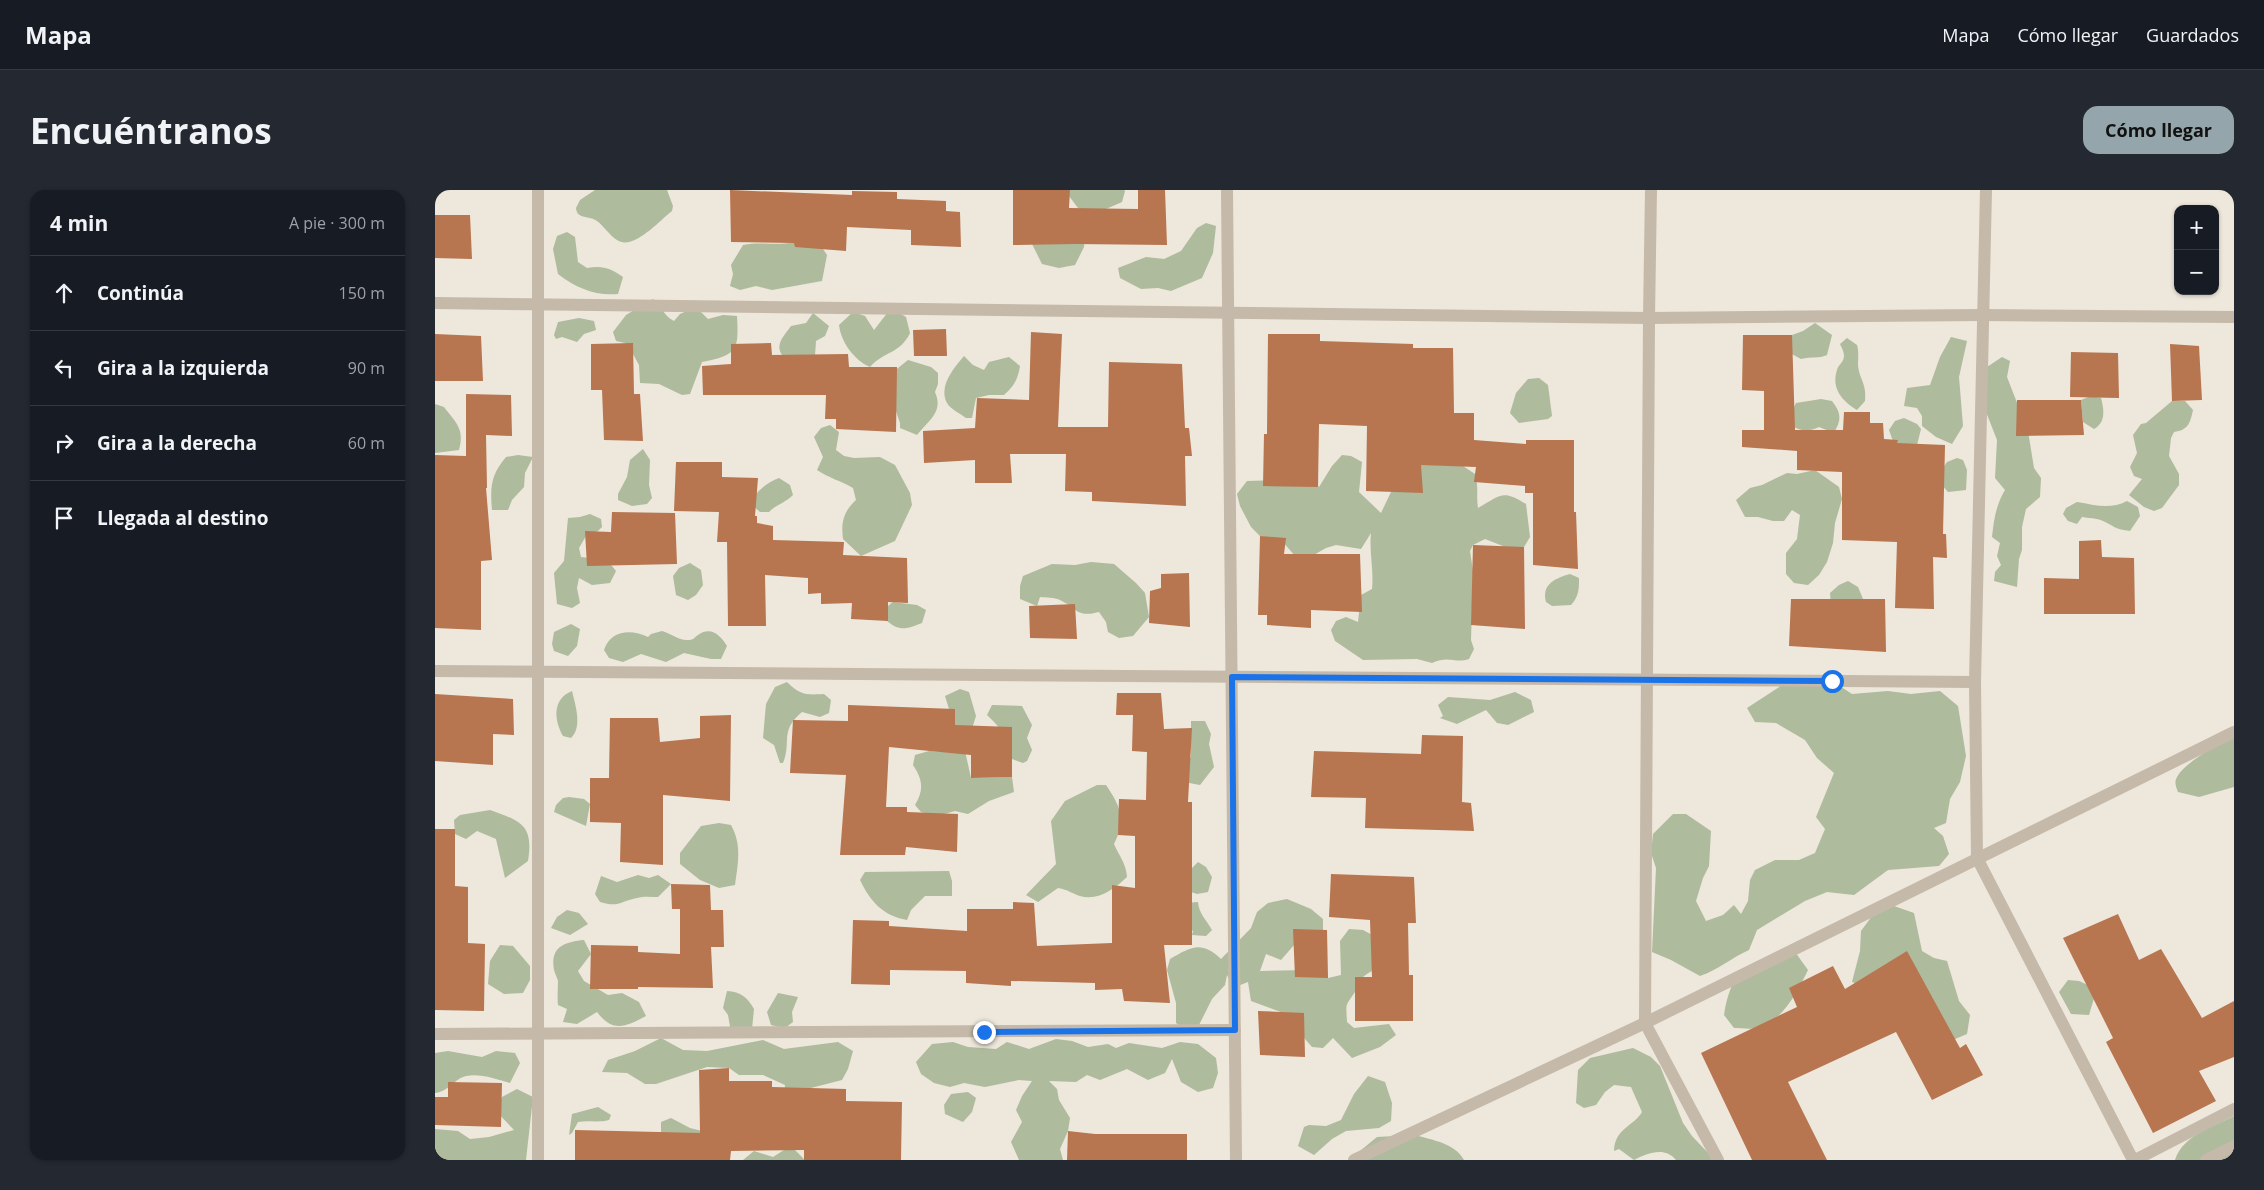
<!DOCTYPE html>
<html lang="es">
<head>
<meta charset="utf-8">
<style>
  :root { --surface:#171b24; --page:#242831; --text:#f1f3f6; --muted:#9ea1a6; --line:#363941; --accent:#94a6ab }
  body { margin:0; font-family:"Open Sans",sans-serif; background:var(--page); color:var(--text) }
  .controls { position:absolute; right:15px; top:15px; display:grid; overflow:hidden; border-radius:10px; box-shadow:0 1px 4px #0004 }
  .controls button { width:45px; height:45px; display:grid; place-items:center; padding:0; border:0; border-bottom:1px solid var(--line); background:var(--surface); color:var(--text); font:25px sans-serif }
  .stop { position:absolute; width:15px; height:15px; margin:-11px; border:4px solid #1a73e8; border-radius:50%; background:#fff }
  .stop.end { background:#1a73e8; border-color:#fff; box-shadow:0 1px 5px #0008 }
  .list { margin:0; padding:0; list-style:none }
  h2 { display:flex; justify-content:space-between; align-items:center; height:65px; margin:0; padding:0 20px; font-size:21px }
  h2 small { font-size:16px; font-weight:400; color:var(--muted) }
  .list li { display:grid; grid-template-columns:32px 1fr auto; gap:15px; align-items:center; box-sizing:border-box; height:75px; padding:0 20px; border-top:1px solid var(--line) }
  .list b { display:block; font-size:19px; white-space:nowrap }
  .list em { font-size:16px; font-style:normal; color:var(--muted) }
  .icon { flex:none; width:28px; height:28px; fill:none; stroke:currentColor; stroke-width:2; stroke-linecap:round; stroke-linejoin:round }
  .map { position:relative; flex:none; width:1799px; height:970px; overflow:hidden; border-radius:15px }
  header { display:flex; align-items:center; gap:30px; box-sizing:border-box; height:70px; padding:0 25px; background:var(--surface); border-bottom:1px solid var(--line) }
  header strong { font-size:24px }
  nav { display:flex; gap:28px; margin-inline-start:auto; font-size:18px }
  .intro { display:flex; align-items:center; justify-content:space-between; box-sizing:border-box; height:120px; padding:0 30px }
  h1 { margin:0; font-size:35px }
  .button { padding:12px 22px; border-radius:15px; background:var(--accent); color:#111; font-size:18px; font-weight:700 }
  main { display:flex; gap:30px; padding:0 30px }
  aside { flex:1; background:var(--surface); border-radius:15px; box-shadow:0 1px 4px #0004 }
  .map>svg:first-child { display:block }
</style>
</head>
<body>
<header>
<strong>Mapa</strong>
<nav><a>Mapa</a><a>Cómo llegar</a><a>Guardados</a></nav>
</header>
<div class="intro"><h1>Encuéntranos</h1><a class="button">Cómo llegar</a></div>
<main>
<aside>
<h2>4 min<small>A pie · 300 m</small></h2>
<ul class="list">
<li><svg class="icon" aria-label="ahead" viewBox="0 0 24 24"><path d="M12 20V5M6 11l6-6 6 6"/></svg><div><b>Continúa</b></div><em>150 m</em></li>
<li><svg class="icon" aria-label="left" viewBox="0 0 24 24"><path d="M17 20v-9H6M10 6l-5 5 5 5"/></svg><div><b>Gira a la izquierda</b></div><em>90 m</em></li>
<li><svg class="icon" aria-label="right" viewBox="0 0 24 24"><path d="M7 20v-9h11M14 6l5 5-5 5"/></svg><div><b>Gira a la derecha</b></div><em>60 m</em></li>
<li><svg class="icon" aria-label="arrive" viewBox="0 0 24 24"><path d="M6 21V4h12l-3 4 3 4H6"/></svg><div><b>Llegada al destino</b></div></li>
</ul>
</aside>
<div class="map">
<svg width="1799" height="970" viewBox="0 0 1799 970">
  <rect width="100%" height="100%" fill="#eee7db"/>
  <!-- green -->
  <g fill="#aebb9d">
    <path d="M160,0H232L238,16L237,21C224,31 198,61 182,50C174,45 169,36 162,31C154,25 142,30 141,18L145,10Z"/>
    <polygon points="635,0 689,0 690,1 687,12 671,19 656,22 643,18 634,6"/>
    <polygon points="771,33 781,36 778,63 767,88 736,101 723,98 706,99 685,88 683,78 711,67 729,69 746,61 762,38"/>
    <polygon points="650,41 649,57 640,75 624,78 607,74 593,46"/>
    <path d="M132,42L140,47L143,72L152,78C167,75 176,78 188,87L183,104C160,106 141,98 123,84L118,59L122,46Z"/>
    <path d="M364,51L388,59L392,65L387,91L337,100L321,96L305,100L295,96L298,84L296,75L308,55C328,51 343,57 364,51Z"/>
    <path d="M218,109C227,117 228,125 239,131L245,124L261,117L273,129L288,125L302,126C304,161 302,165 267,172L255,204L247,205L224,194L205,193L204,175L198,164V159L190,153L181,151L178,142L191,125Z"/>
    <path d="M418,122L430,126L439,140L453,122L464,123L471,127L475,143C465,164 449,161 435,177C419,170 406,152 404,135Z"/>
    <path d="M378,123L394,136L390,146L381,151L380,166H348C339,155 349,146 356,136L371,133Z"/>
    <polygon points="144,128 159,131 161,140 149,144 142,152 127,147 121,149 119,145 123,132"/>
    <path d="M1380,133L1397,145L1392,165C1383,169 1376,166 1366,169L1353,162L1357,145L1368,141Z"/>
    <polygon points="1516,147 1532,151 1524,187 1528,236 1517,254 1501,247 1487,236 1487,226 1482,218 1469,216 1472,198 1495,195 1505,167"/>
    <path d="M1412,148L1422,155C1424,162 1423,168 1423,175C1424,189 1432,193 1430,211L1422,220C1407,211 1396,198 1402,180C1403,175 1409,172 1409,166C1409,162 1407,158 1405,154Z"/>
    <path d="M529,166L538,175L549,180L554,172L574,167L585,176C583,189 579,196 569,205H554L541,208L537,228H531C526,224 515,219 512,213C503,196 519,178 529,166Z"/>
    <path d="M1567,167L1575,171L1572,187L1593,241L1599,278L1606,288L1605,307L1591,319L1587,337V360L1584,369L1582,397L1559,391L1560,382L1566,375L1562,366L1565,353L1557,347C1559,329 1561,315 1570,300L1560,288L1562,250L1546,209L1552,177Z"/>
    <path d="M473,170L496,177L503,183V194L500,202C509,222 493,231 482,245L465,238V233L458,212V182Z"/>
    <polygon points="1104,188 1113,195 1117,226 1113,229 1084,233 1075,223 1081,203 1093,189"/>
    <path d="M1656,206L1666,208C1669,220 1671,232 1659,239L1648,232L1646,210Z"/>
    <path d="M1386,209L1397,211C1406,223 1407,229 1399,243L1384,237C1375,241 1368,242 1359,237L1356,223L1361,213Z"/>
    <path d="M1737,211H1750L1758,220C1755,234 1753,240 1739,242L1736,248L1734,266L1744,284V295L1727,318L1719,321L1709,317L1694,305L1707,289L1699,286L1695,277L1702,263L1698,245L1706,234L1711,233Z"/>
    <path d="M0,214L9,217C21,233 30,239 24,260L0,263Z"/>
    <polygon points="1469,228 1482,234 1486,239 1481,259 1459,254 1454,240 1460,231"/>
    <path d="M395,235L404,242L401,260L409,266L419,268L445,267L460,275L475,303L477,315L460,351L426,366L408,349C406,333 408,322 421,310L418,298C406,291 394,288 382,280L388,267L379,247L386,238Z"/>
    <polygon points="208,259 215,270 214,295 217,308 212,314 197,316 183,310 183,304 192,287 195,270"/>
    <path d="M83,265L98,267L90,283L89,297L77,310L73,320H57C55,296 56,285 71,267Z"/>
    <path d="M907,265L916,266L927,272L924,302L946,323L956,302H979L975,274L1028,276L1040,284C1044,298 1041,304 1043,318C1066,305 1067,299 1091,314L1095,347L1089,357L1078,360L1050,349L1038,355L1035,361L1038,381L1036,450L1039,459L1034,469C1020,474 1014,465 997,473L982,469L928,470L900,451L896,440L901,431L911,427L923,432L926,405L937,399C939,380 934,362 936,343L926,359L901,355L891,358L877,366L861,367L847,351L825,346L816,337L805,316L802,304L812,291L875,289L884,297L897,276Z"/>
    <polygon points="1522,268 1528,270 1532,280 1531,300 1513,302 1501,288 1512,272"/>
    <polygon points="1380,280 1404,297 1407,309 1400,333 1398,353 1392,372 1384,385 1373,395 1359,393 1351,384 1351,363 1362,349 1365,325 1357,320 1349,331 1338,331 1323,327 1310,327 1301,310 1315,298 1327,295 1352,283 1362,284"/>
    <path d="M344,288L355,295L358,305C350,313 342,314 334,322H325L316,314C318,303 333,292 344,288Z"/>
    <path d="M1642,312C1660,315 1675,320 1692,311L1703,317L1705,326L1695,341C1679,339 1681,337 1668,331C1662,328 1653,328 1647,327L1642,334L1633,331L1628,324L1631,318Z"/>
    <polygon points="155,324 166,329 167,337 163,341 151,346 144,358 146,367 172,370 181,381 175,393 157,395 144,388 142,398 145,413 137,418 122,414 119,383 129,371 133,328 145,327"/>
    <path d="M656,372L679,374L701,393L710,403L714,427L698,446L684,448L673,442L671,432L664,422C641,428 642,418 625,410C619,407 611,408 605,407L602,416L585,409V396L588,386L617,374L640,375Z"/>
    <polygon points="255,373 266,380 268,395 261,405 253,410 241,405 238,386 244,378"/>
    <path d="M1135,384L1144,388C1144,399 1144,406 1136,415L1117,416L1111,412C1106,394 1121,388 1135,384Z"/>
    <polygon points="1413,391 1423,397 1428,409 1396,414 1395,403 1404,395"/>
    <path d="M458,412L482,415L491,420L487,433C472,439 464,442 451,430H453L451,425L453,416Z"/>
    <polygon points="136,434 145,439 142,456 133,466 119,461 117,454 119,442"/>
    <path d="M227,441C235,443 245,451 253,450C258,450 259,448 263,445C276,436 285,445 292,456L286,469H276L249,463L231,472L206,464L188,472L174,468L169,460C176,440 196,439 213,447L216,444Z"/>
    <path d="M1355,490L1397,491L1417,504L1453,501L1476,504L1505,501L1523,516L1531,566L1525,592L1515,609L1511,633L1499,638L1508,646L1514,664L1504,676L1453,680L1419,705L1392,702L1370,711L1322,740L1314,760C1296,768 1283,780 1265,786L1236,770L1217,762L1221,678L1216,663L1218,644L1238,624H1251L1276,641L1274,676L1268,688L1261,711L1271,731L1288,725L1299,715L1306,724L1313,711L1315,690L1320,680L1340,670H1364L1380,663L1390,639L1381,627L1399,583L1382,568L1370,550L1341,533L1320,532L1312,518Z"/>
    <path d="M352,492C365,505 371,505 389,504L396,510L394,523L385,527L367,522C344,541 357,552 348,573H345L339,555L328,548L331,514L340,497Z"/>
    <path d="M525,499L534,502L541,526L530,561L536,588L577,587L579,602L554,611L533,624L520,621L502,626L486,622L480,615C489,600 488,590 478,575L480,565L494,561L512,562L514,519L510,506Z"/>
    <path d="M137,501C140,514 148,537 136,548L128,546C119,530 117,509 137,501Z"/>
    <polygon points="1080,502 1096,510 1099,522 1073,535 1062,533 1051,520 1022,534 1005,528 1008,526 1003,515 1013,507 1055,510"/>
    <path d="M557,515L587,516L597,535L592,548L597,560L592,571L588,573L577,569C577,549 566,539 552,525Z"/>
    <polygon points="756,531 770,531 776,544 774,554 779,577 765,595 749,592 748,573 756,567"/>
    <path d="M1799,546V597L1764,607L1743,602C1741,597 1739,592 1742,587C1750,572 1784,554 1799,546Z"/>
    <path d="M662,595H671C685,616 692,629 679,654C684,666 691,673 692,687C679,699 664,711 645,706C636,703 634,700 623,698L603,712L591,705L621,674L616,631L630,611Z"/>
    <polygon points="134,607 149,609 155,614 151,636 119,622 121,615 128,608"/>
    <path d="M55,620C85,631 99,634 93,671L70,688L61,649L42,641L31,649L20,644L19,630L25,625Z"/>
    <path d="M284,633L296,635C307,655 303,673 300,695L284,698L265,690L245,674V663L266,636Z"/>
    <polygon points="763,672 771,677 777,687 773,702 762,704 747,699 751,684"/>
    <path d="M514,681L517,691V706H490L476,720L472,730C448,726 435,711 425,690L430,682Z"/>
    <path d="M203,685L214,688L223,685L236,694L223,707C216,707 208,706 202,708C185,711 184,718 165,712L160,704L166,686L182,692Z"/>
    <path d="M852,709L876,719L888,729V740L859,755L846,770L831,764L825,781L871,780L893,788L906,785L905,751L914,739L928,740L941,747L942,763L937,781C921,790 928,790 920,802C910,817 911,812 912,832L919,838L954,834L961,845L945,857L917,868L898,848L888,858L877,857L870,849L859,827L816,811L813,792L800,797L799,800L792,785L790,795L777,809L763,837L751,840L741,833V813L732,780L735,769C756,757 766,750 786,769L816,738L822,722L833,713Z"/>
    <path d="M763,712C764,724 771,729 777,740L771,746L757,745L758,741L743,730L751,713Z"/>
    <polygon points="1459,716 1479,723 1487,761 1499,768 1512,771 1524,811 1535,825 1532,844 1513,852 1443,801 1417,792 1425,761 1426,741 1440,722"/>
    <polygon points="132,720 144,723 153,734 135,745 116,738 122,727"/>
    <path d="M149,750L156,764L143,781L149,791L173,805L187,803L204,812L211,826C190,837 178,843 162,822L142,834L128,832L132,819L123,815C122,807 123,799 123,791C122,787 120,784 119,780C115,757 129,752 149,750Z"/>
    <polygon points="65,755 78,756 95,776 95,790 88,803 69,804 53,794 55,771"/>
    <path d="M1360,762L1373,780C1363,800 1349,829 1326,837C1319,840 1306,838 1299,838L1289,825C1296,778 1316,768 1360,762Z"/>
    <polygon points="1633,790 1644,791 1655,796 1659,808 1654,825 1636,824 1624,802"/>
    <path d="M292,801C306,802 312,807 319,819L317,839L296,842L293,825L288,818Z"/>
    <polygon points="343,803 363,807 357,822 358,832 350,838 336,835 332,822"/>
    <polygon points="226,848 248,860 272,861 328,850 349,859 403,852 418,861 413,879 407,890 372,899 349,911 350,895 328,885 304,885 294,878 272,877 221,894 210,894 192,883 167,882 173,870 200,861"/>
    <polygon points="621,849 637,851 653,857 673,854 681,858 694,853 727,858 745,852 763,854 781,868 783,883 778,898 763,902 746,892 737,869 730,883 713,890 692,879 665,890 652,885 641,892 614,891 622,899 624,910 635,928 633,941 625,959 628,970 584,970 576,952 587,932 581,920 587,906 597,891 584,890 550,897 529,893 515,897 499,893 486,884 481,872 497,854 518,852 533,857 561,859 572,852 594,859"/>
    <path d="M1198,858L1216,867L1225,876L1248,933L1257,946L1275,965L1276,970H1241C1230,956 1212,963 1199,970L1184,959L1179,961C1180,938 1198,937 1207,922L1196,897L1179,895L1170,902L1161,915L1149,918L1141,913L1143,880L1155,868Z"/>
    <path d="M13,861L47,867L61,861L80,863L85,873L75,893C62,889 44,883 31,886C19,889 13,902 0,903V863Z"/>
    <polygon points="933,886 950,892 957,913 956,931 944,938 911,941 897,949 879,965 863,956 869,937 874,935 891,936 906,930 919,904"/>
    <polygon points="82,899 98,907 91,970 0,970 0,939 23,941 35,949 54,947 79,940 61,921 67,907"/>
    <polygon points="533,902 541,908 537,922 528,932 510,924 509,915 516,904"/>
    <path d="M163,917L176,925L174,930C163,933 154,930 143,932L137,943L134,945L137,924Z"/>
    <path d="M1799,926V970H1740C1748,945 1778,937 1799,926Z"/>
    <polygon points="236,928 255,938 275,943 236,949 226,942 226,932"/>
    <path d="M980,945C997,950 1020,953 1029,970H914L942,947Z"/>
    <polygon points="359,959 370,970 308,970 319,961 338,967 349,960"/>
  </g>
  <!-- building -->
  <g fill="#b77550">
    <polygon points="295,0 417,5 417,1 462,2 462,9 511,11 511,21 525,22 526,57 476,55 476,40 412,37 411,61 360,57 359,53 296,52"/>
    <polygon points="578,0 635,0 634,18 703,19 703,0 730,0 732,55 640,54 578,55"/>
    <polygon points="0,25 35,25 37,69 0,68"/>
    <polygon points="511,139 512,166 479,166 478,140"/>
    <polygon points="596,142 627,144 623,237 673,237 674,172 747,174 750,238 754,238 757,266 750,266 751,316 657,311 657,302 630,301 631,264 575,264 577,293 540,293 540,270 489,273 488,241 540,238 542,208 594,210"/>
    <polygon points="0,144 46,146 48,191 0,191"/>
    <polygon points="833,144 885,144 885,151 978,154 978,158 1018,158 1019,223 1039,223 1039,250 1091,254 1091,250 1139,250 1139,322 1141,322 1143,379 1098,375 1098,303 1090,303 1090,296 1039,292 1041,277 986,275 988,303 931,301 932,236 884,234 883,297 828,296 829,244 832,244"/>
    <polygon points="1308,145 1357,145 1360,240 1408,240 1409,222 1435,222 1435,233 1448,233 1449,249 1463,250 1462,253 1510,255 1508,344 1511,344 1512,368 1498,367 1499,419 1460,418 1462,352 1407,350 1407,282 1362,280 1362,261 1307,257 1307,240 1329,240 1329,201 1307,200"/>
    <polygon points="198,153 199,204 205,204 208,251 169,250 167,200 156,200 156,154"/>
    <polygon points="336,153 337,165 413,164 414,177 462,177 461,242 401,239 401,229 390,229 391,205 268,205 267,176 296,174 296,154"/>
    <polygon points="1735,154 1764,156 1767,210 1737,211"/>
    <polygon points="1636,162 1683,163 1684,208 1635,207"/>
    <polygon points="31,204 76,205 77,246 51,245 52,298 51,298 57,370 46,371 46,440 0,438 0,265 31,266"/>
    <polygon points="1582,210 1646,210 1649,245 1581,246"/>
    <polygon points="241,272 287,272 287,287 323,288 320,326 322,326 322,333 338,336 338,350 409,352 408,365 472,368 473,413 453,412 453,431 416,429 417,413 386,414 386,403 373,404 373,388 330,385 331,436 293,436 292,352 282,352 284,322 239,321"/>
    <polygon points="177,322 240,323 242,374 152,376 150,341 176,342"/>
    <polygon points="825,346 851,348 849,364 925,364 927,422 876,420 876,438 832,435 832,425 823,425"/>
    <polygon points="1666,350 1667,367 1699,368 1700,424 1609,424 1609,388 1644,389 1644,351"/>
    <polygon points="1038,355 1089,357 1090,439 1036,435"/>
    <polygon points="754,383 755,437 714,433 715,401 726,398 726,384"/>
    <polygon points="1356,409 1450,409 1451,462 1354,456"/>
    <polygon points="640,414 642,449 595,448 594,416"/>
    <polygon points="682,503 726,503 729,539 757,538 753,612 757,612 757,755 729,755 735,813 689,811 687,799 660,800 660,793 576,791 576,796 531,793 531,781 455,780 455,795 416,794 418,730 454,731 454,736 532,741 532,719 578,719 578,712 599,713 602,756 677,753 677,695 700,698 700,646 683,645 684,609 711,610 712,562 697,561 698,525 681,525"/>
    <polygon points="0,504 78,509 79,545 58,544 58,575 0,571"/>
    <polygon points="413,515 520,519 520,535 577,537 577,587 536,588 536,565 454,557 451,617 472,617 472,622 523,624 522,662 471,657 470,665 405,665 411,585 355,583 358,530 413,531"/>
    <polygon points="296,525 295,611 228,605 228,675 185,672 186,633 155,632 155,588 174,588 175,528 223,528 225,552 265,548 265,526"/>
    <polygon points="987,545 1028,546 1027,612 1036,613 1039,641 930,638 931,608 876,607 879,561 986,564"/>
    <polygon points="0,639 20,639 20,696 33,697 33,753 50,754 49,821 0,820"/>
    <polygon points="896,684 979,687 981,733 973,733 974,785 978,785 978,831 920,831 920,787 937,787 935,730 894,727"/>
    <polygon points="236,694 275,695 276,720 288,720 289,757 276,757 278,798 203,797 203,799 155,799 156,755 203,756 203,762 245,764 245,719 237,719"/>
    <polygon points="1683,724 1704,770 1726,759 1767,828 1799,811 1799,867 1764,881 1781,911 1718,943 1671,852 1678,848 1628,748"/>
    <polygon points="858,739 892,740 893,788 860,787"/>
    <polygon points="1472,761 1525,858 1531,854 1548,885 1497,910 1461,842 1353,892 1392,970 1317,970 1266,863 1362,817 1354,798 1398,776 1410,799"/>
    <polygon points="823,821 869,823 870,867 825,865"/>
    <polygon points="294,878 294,891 337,891 337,897 411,899 411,911 467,912 466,970 369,970 369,960 296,961 295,970 140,970 140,940 265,943 264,880"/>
    <polygon points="13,892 67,893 66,937 0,935 0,907 13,907"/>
    <polygon points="633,941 660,944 752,944 752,970 632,970"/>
  </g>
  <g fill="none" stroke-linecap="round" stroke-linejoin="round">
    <!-- service -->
    <g stroke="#c5b9a9" stroke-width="12">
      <polyline points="1700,970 1799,919"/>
      <polyline points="1771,970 1799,956"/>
    </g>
    <!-- minor -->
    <g stroke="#c5b9a9" stroke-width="12">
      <polyline points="792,0 801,970"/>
      <polyline points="1216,0 1214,128 1210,833 1283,970"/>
      <polyline points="1551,0 1540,492 1542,668 1698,970"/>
      <polyline points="0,113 1214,128 1548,125 1799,127"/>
      <polyline points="0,481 1540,492"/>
      <polyline points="0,844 800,840"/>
      <polyline points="103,970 103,0"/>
      <polyline points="919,970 1210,833 1799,542"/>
    </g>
  </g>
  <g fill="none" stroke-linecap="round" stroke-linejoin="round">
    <!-- route -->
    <polyline stroke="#1a73e8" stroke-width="6" points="549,842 800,840 797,487 1397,491"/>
  </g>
</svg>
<div class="controls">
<button>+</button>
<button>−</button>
</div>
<div class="stop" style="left:1397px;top:491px"></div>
<div class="stop end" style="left:549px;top:842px"></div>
</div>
</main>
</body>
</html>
